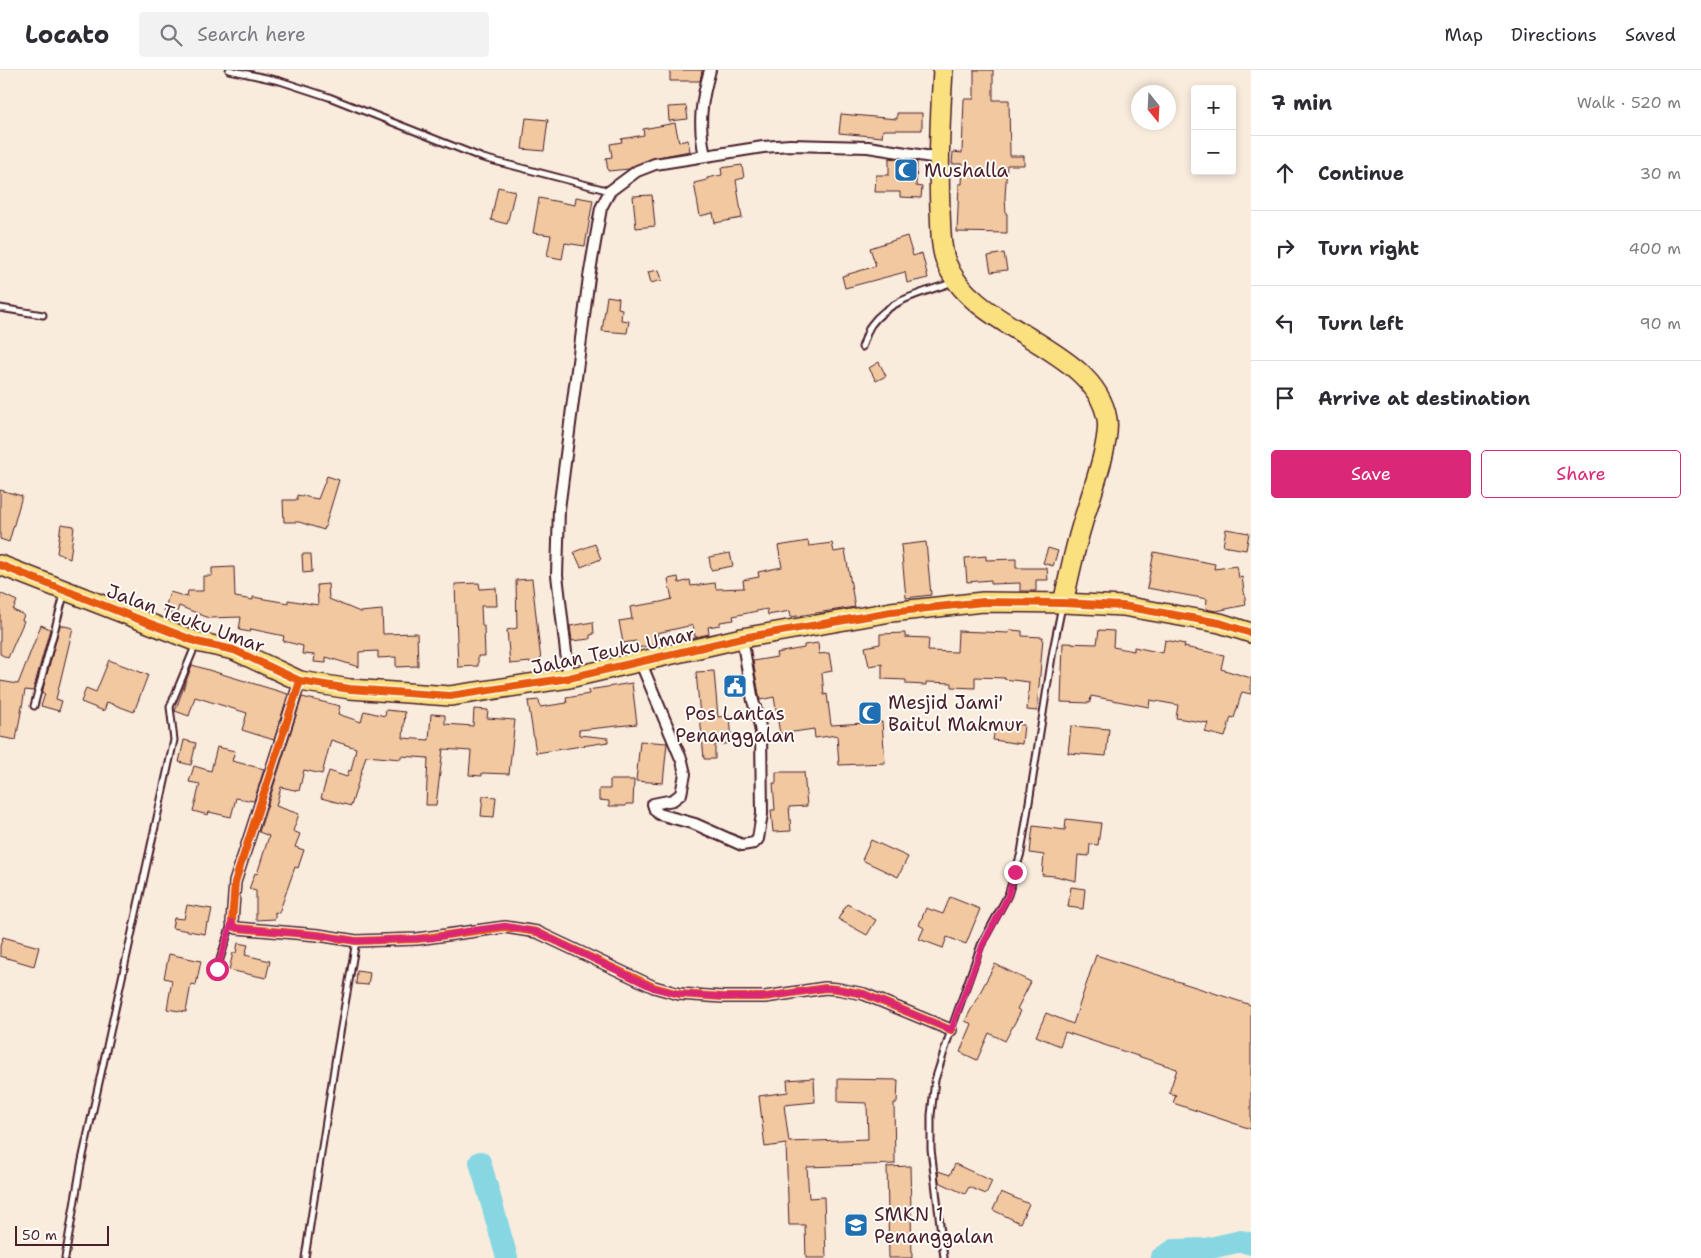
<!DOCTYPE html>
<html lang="en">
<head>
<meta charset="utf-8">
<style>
  :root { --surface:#fff; --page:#f2f2f3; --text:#2b2b33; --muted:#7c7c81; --line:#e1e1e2; --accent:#db2777 }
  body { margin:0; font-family:"Shantell Sans",sans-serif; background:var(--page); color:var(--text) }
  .controls { position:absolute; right:15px; top:15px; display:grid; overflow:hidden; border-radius:5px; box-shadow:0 2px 8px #0003 }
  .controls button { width:45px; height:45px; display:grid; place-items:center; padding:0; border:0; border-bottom:1px solid var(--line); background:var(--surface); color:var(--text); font:25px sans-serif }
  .compass { position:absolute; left:1131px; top:15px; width:45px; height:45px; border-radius:50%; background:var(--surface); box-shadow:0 2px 8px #0003; rotate:162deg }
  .scale { position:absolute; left:15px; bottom:12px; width:94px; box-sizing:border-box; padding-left:5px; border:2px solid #4a1f2b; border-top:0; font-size:14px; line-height:18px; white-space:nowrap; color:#4a1f2b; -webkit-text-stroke:4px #fdfcf7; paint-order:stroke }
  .stop { position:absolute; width:15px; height:15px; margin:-11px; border:4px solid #db2777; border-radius:50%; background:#fff }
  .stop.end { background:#db2777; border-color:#fff; box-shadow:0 1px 5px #0008 }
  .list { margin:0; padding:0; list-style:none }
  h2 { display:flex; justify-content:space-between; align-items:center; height:65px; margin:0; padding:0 20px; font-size:21px }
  h2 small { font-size:16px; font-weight:400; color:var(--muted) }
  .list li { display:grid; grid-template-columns:32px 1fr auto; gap:15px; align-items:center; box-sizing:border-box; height:75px; padding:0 20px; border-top:1px solid var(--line) }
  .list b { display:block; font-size:19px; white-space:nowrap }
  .list em { font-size:16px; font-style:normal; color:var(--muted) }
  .actions { display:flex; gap:10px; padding:15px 20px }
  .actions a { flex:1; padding:11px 0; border:1px solid var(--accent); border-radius:5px; text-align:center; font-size:18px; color:var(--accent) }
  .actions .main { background:var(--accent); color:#fff }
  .icon { flex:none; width:28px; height:28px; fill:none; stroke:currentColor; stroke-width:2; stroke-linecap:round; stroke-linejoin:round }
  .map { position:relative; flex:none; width:1251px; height:1188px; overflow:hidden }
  header { display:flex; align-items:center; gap:30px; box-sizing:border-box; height:70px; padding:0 25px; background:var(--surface); border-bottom:1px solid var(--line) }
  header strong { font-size:24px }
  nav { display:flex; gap:28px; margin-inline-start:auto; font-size:18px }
  .search { width:350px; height:45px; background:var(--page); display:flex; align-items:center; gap:12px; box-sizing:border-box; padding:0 18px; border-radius:5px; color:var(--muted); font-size:19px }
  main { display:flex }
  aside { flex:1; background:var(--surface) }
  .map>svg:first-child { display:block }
</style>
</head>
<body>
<header>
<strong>Locato</strong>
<div class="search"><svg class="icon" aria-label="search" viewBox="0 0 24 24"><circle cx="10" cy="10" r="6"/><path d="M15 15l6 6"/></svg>Search here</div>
<nav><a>Map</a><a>Directions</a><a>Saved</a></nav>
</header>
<main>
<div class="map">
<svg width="1251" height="1188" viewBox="0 0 1251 1188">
  <rect width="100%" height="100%" fill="#f9ecdd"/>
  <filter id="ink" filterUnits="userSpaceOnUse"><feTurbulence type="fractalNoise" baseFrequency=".02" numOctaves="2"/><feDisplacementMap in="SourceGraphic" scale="10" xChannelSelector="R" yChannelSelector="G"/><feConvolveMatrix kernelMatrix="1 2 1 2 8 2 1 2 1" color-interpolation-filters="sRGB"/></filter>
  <g filter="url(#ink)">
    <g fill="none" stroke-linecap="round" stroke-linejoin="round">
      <!-- river -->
      <g stroke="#87d7e2" stroke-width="22">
        <polyline points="480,1092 507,1188"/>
        <polyline points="1161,1188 1174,1180 1206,1179 1241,1171 1251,1174"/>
      </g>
    </g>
    <!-- building -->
    <g fill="#f1c8a0" stroke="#4a1f2b">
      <polygon points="670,0 702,0 700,11 670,11"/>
      <polygon points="974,0 993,0 993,30 1009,30 1010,86 1024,86 1024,95 1007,95 1005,127 1006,144 1007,144 1007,163 957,162 959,114 962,114 963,94 952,94 953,82 962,83 964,29 974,29"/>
      <polygon points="686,36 688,49 669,51 668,37"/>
      <polygon points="897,43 922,43 922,60 883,60 882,67 839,63 841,44 897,49"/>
      <polygon points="526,48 548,50 544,81 522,79"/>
      <polygon points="675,53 679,72 688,70 690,81 653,88 629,99 608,101 606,88 612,87 610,74 622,72 621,69 644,65 643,59"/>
      <polygon points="889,88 917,92 916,116 922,117 921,128 900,127 900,122 875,122 876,105 889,105"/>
      <polygon points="742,95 744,108 736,110 742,148 715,153 713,143 700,146 694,113 707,110 707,108 722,105 721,98"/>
      <polygon points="498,117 515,121 507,154 491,150"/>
      <polygon points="652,125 655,156 636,158 633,126"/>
      <polygon points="576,127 593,130 585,176 565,173 562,189 547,186 551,165 533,163 539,128 575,135"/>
      <polygon points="907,166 913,186 922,183 928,208 907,213 905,202 845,218 842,206 876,196 870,178"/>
      <polygon points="1004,183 1007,200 991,202 988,186"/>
      <polygon points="659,200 662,210 651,213 648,202"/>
      <polygon points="607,226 619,228 618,238 622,239 621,250 629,251 627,263 602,261"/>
      <polygon points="879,292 886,306 876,311 869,298"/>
      <polygon points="327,406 339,410 324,460 299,452 284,452 283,430 297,430 297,425 318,429"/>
      <polygon points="0,420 22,426 9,472 0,469"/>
      <polygon points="61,454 74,456 74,457 70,489 57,483"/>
      <polygon points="1226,459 1249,463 1246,480 1223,476"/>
      <polygon points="808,471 809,476 832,473 834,482 845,480 855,537 791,547 790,541 768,545 767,539 733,546 734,550 720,552 720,555 708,557 709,564 695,567 693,555 657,563 659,574 637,578 636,571 623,573 619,551 632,549 630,537 661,532 672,529 668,509 678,507 679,513 690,510 691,516 715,513 716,519 744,518 743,510 759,507 758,502 782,497 778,476"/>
      <polygon points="926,472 931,525 906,528 901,475"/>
      <polygon points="595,474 601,489 581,497 574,482"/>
      <polygon points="1048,478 1058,481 1053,496 1043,493"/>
      <polygon points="1154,482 1215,494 1214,499 1237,496 1239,508 1242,507 1246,535 1216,541 1206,539 1207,529 1147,518"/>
      <polygon points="730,483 733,496 711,500 709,487"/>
      <polygon points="302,484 311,484 312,502 303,503"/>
      <polygon points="986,486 986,490 1016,489 1016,498 1047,498 1048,510 1036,510 1036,521 1020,521 1020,513 991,514 991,510 967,512 965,488"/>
      <polygon points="234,497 235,527 253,530 253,527 288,533 288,530 318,535 317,515 328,514 329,529 360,542 382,540 383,564 417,563 418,596 396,597 396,587 378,588 378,581 359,582 359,597 326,587 326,593 314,592 315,585 302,584 303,576 283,571 284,566 251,559 250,562 239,560 241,547 209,548 179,536 176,545 164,541 170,522 187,527 188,521 203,521 203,506 212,506 212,498"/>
      <polygon points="532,509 541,591 510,594 507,560 517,558 516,510"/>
      <polygon points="479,513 480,519 496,518 497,536 481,536 482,556 484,556 485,586 478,586 478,596 458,597 455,514"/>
      <polygon points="0,523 17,531 13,540 24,545 22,550 24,551 8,588 0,584"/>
      <polygon points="593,552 594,564 590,565 590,569 572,571 570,556"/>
      <polygon points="41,555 50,559 33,621 25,620 16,670 0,667 0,611 18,614"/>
      <polygon points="60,555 73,558 56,629 62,631 59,641 41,636 45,624 42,623"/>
      <polygon points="1010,560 1022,561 1022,566 1043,567 1037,641 1027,640 1029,612 1004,609 1005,608 975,607 975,618 952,617 952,613 926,612 926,615 906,614 906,610 882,609 882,594 869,596 865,577 880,574 880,564 905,563 905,567 929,568 928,581 957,582 958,561 1009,563"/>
      <polygon points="1099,560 1114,561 1113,577 1134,581 1134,577 1163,583 1165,570 1185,574 1184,577 1224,585 1221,599 1251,608 1251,624 1242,622 1234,648 1231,647 1225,667 1205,662 1208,653 1176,648 1178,635 1150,630 1149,637 1091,626 1090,633 1061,632 1063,573 1097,574"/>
      <polygon points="818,573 819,584 829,583 832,601 822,603 824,625 827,624 831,655 882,652 885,693 839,695 837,665 815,668 814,659 780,664 774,627 760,630 753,591 777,587 776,583 804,578 804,575"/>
      <polygon points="109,590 148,605 134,642 107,632 104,641 81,632 86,618 96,622"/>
      <polygon points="192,595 288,624 274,670 242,660 247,643 195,627 189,646 175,641"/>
      <polygon points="714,601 718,647 730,646 732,673 715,675 715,689 704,689 696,602"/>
      <polygon points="632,613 637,654 579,660 579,665 608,668 608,672 536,683 528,631 539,630 540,637 567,633 566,628 589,624 588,620"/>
      <polygon points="302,627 340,636 338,644 361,652 364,641 385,646 386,640 405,642 403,668 429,670 431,644 445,645 445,654 473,656 474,639 488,640 487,648 515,650 509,704 482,703 482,706 469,705 471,681 443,679 436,735 426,735 428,688 401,686 401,689 366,686 351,736 321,728 329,701 347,707 349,700 351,701 356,678 331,670 322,704 304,700 299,721 281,717 276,736 299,744 293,761 300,764 295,777 304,780 298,798 295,797 279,843 275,842 275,849 256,850 256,821 249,819 255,803 257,804 269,766 259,762"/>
      <polygon points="996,652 1024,655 1022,674 993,670"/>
      <polygon points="1071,656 1109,659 1106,686 1068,683"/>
      <polygon points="184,670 196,673 191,695 179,692"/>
      <polygon points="640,671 667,673 663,713 636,711"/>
      <polygon points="217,677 235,681 232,691 264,699 254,731 236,728 231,747 209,742 208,745 193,741 200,714 189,712 194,696 211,701"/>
      <polygon points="776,702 804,702 807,736 789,737 791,761 773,762 771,740 775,740 773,713 776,713"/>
      <polygon points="610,710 634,710 633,734 626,734 626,736 609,736 609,731 599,730 599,719 610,719"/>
      <polygon points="483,726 496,727 494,747 481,746"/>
      <polygon points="1066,749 1101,753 1098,775 1090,774 1089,786 1078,785 1076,811 1055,806 1042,805 1044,785 1030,783 1033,756 1065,760"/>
      <polygon points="871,770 908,787 898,807 862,790"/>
      <polygon points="1071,817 1085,819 1083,839 1068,837"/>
      <polygon points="950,827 980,839 966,874 947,867 943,878 919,869 924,858 919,855 926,838 943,844"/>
      <polygon points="847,834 876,850 867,865 838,849"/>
      <polygon points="187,835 212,839 209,853 207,852 205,864 172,858 174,848 184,849"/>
      <polygon points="3,867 39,877 34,896 0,886 0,876"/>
      <polygon points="238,873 248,875 245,885 270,891 266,908 229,900 233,883 236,883"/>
      <polygon points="169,884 201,891 196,915 191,914 186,942 167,939 172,910 164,908"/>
      <polygon points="1096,885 1251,935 1251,1059 1173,1033 1176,1025 1169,1023 1177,999 1065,962 1060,976 1036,966 1046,943 1073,954"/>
      <polygon points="995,894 1031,912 1017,939 1021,941 1005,971 989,963 977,990 960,982 972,954 965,951"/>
      <polygon points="357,901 370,903 368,915 356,914"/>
      <polygon points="814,1008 815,1032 784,1035 789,1072 868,1069 867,1033 838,1032 838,1009 898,1010 897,1033 894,1033 895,1094 807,1097 809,1128 824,1127 826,1188 806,1188 805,1155 789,1155 786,1074 765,1077 759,1026 788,1022 787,1010"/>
      <polygon points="955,1094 992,1111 986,1124 969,1117 965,1124 939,1112 938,1101 950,1105"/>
      <polygon points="910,1096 912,1188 889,1188 887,1097"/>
      <polygon points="1001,1122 1029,1134 1020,1153 993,1140"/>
    </g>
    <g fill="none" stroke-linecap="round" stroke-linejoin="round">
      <!-- lane casing -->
      <g stroke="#4a1f2b" stroke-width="9">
        <g id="lane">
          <polyline points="229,0 280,11 329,27 483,88 610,121"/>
          <polyline points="0,238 43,245"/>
          <path d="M862,277C865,270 867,261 871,255C890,229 925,222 954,212"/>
          <polyline points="34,636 64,525"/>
          <polyline points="217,899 231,854"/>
          <polyline points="65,1188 81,1095 174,670 170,637 196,574"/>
          <polyline points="305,1188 336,986 356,871"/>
          <polyline points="944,1188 931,1079 931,1045 935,1010 951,960 981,875 1008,825 1021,783 1053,580 1062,536"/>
        </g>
      </g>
      <!-- street casing -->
      <g stroke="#4a1f2b" stroke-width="14">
        <g id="street">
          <path d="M705,86C698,54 701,31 710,0"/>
          <polyline points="640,591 682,691 685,704 681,724 673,730 653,734 655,740 659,744 695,754 742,775 754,773 758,769 762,744 761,662 758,647 753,631 742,568"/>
          <polyline points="569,608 557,505 559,439 589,207 601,138 610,121 637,101 655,94 763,77 790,75 868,77 938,88"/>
          <polyline points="300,611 235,812 232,852 233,856 237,858 318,865 356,871 417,869 505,857 537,862 654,917 679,924 723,927 765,927 825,918 838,919 864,924 951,960"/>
        </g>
      </g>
      <!-- highway casing -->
      <g stroke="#4a1f2b" stroke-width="22">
        <g id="highway">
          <path d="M943,0C940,47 938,93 940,140C941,157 940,176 946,192C972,261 1095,276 1107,349C1111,373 1089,430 1082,455C1074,481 1069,507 1063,533"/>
          <polyline points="0,495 197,572 234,580 300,611 350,619 450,626 569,608 742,568 891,542 983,532 1063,533 1123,536 1220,553 1251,563"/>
        </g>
      </g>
      <!-- lane -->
      <use href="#lane" stroke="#fdfcf7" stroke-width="5"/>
      <!-- street -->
      <use href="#street" stroke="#fdfcf7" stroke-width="10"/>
      <!-- highway -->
      <use href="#highway" stroke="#fbe080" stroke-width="19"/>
      <!-- cycleway casing -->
      <g stroke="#fdfcf7" stroke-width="11">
        <g id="cycleway">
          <polyline points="0,495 197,572 234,580 300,611 350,619 450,626 569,608 742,568 891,542 983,532 1063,533 1123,536 1220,553 1251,563"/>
          <polyline points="300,611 235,812 232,852 233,856 237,858 318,865 356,871 417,869 505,857 537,862 654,917 679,924 723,927 765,927 825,918 838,919 864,924 951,960"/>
        </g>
      </g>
      <!-- cycleway -->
      <use href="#cycleway" stroke="#e8590c" stroke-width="8"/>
    </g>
  </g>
  <g fill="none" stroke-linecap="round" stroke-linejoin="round" filter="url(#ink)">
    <!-- route -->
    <polyline stroke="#db2777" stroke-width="6" points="217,899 232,852 233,856 237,858 318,865 356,871 432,868 469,861 505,856 537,862 654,918 679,924 723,927 765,927 826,918 838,919 864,924 951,960 982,876 1008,826 1015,802"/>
  </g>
  <!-- icons -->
  <defs>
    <g id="mosque-square" transform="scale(1.25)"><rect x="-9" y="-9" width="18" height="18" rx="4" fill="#1f6fb2" stroke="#fdfcf7"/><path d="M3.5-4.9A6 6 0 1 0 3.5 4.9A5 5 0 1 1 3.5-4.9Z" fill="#fff"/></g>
    <g id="civic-square" transform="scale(1.25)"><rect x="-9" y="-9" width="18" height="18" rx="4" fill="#1f6fb2" stroke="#fdfcf7"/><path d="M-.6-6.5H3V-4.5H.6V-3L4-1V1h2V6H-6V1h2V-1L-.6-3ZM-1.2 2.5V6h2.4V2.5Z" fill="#fff"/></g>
    <g id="school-square" transform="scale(1.25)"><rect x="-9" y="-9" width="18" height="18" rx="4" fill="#1f6fb2" stroke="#fdfcf7"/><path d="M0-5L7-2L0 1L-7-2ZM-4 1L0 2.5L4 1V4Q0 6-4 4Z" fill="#fff"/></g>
  </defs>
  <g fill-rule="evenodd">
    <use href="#mosque-square" x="906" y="100"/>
    <use href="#civic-square" x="735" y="616"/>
    <use href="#mosque-square" x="870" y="643"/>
    <use href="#school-square" x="856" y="1155"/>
  </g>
  <g text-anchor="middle" stroke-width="4" stroke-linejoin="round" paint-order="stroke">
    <!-- poi labels -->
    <g font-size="19" fill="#4a1f2b" stroke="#fdfcf7" text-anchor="start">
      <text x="924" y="107">Mushalla</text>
      <text x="888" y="639">Mesjid Jami'<tspan x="888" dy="22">Baitul Makmur</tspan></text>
      <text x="735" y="650" text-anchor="middle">Pos Lantas<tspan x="735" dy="22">Penanggalan</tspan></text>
      <text x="874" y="1151">SMKN 1<tspan x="874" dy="22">Penanggalan</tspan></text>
    </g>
    <!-- street labels -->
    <g font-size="19" fill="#4a1f2b" stroke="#fdfcf7">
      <text transform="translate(186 548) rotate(20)" y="7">Jalan Teuku Umar</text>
      <text transform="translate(613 580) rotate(-12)" y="7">Jalan Teuku Umar</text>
    </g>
  </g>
</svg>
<div class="controls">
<button>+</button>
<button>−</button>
</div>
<svg class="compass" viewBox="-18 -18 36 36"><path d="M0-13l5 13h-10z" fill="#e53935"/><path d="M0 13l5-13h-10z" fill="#7c7c81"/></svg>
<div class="scale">50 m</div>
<div class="stop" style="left:217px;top:899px"></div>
<div class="stop end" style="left:1015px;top:802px"></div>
</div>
<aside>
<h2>7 min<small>Walk · 520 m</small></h2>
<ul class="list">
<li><svg class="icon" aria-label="ahead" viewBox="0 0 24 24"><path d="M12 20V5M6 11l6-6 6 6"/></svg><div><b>Continue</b></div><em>30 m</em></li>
<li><svg class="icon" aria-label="right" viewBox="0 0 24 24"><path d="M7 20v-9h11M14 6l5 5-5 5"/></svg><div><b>Turn right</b></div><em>400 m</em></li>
<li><svg class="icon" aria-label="left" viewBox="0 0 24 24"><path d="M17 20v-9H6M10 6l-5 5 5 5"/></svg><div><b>Turn left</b></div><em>90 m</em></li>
<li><svg class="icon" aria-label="arrive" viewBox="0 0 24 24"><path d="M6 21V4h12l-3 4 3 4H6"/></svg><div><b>Arrive at destination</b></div></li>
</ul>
<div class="actions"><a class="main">Save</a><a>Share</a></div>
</aside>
</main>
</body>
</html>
